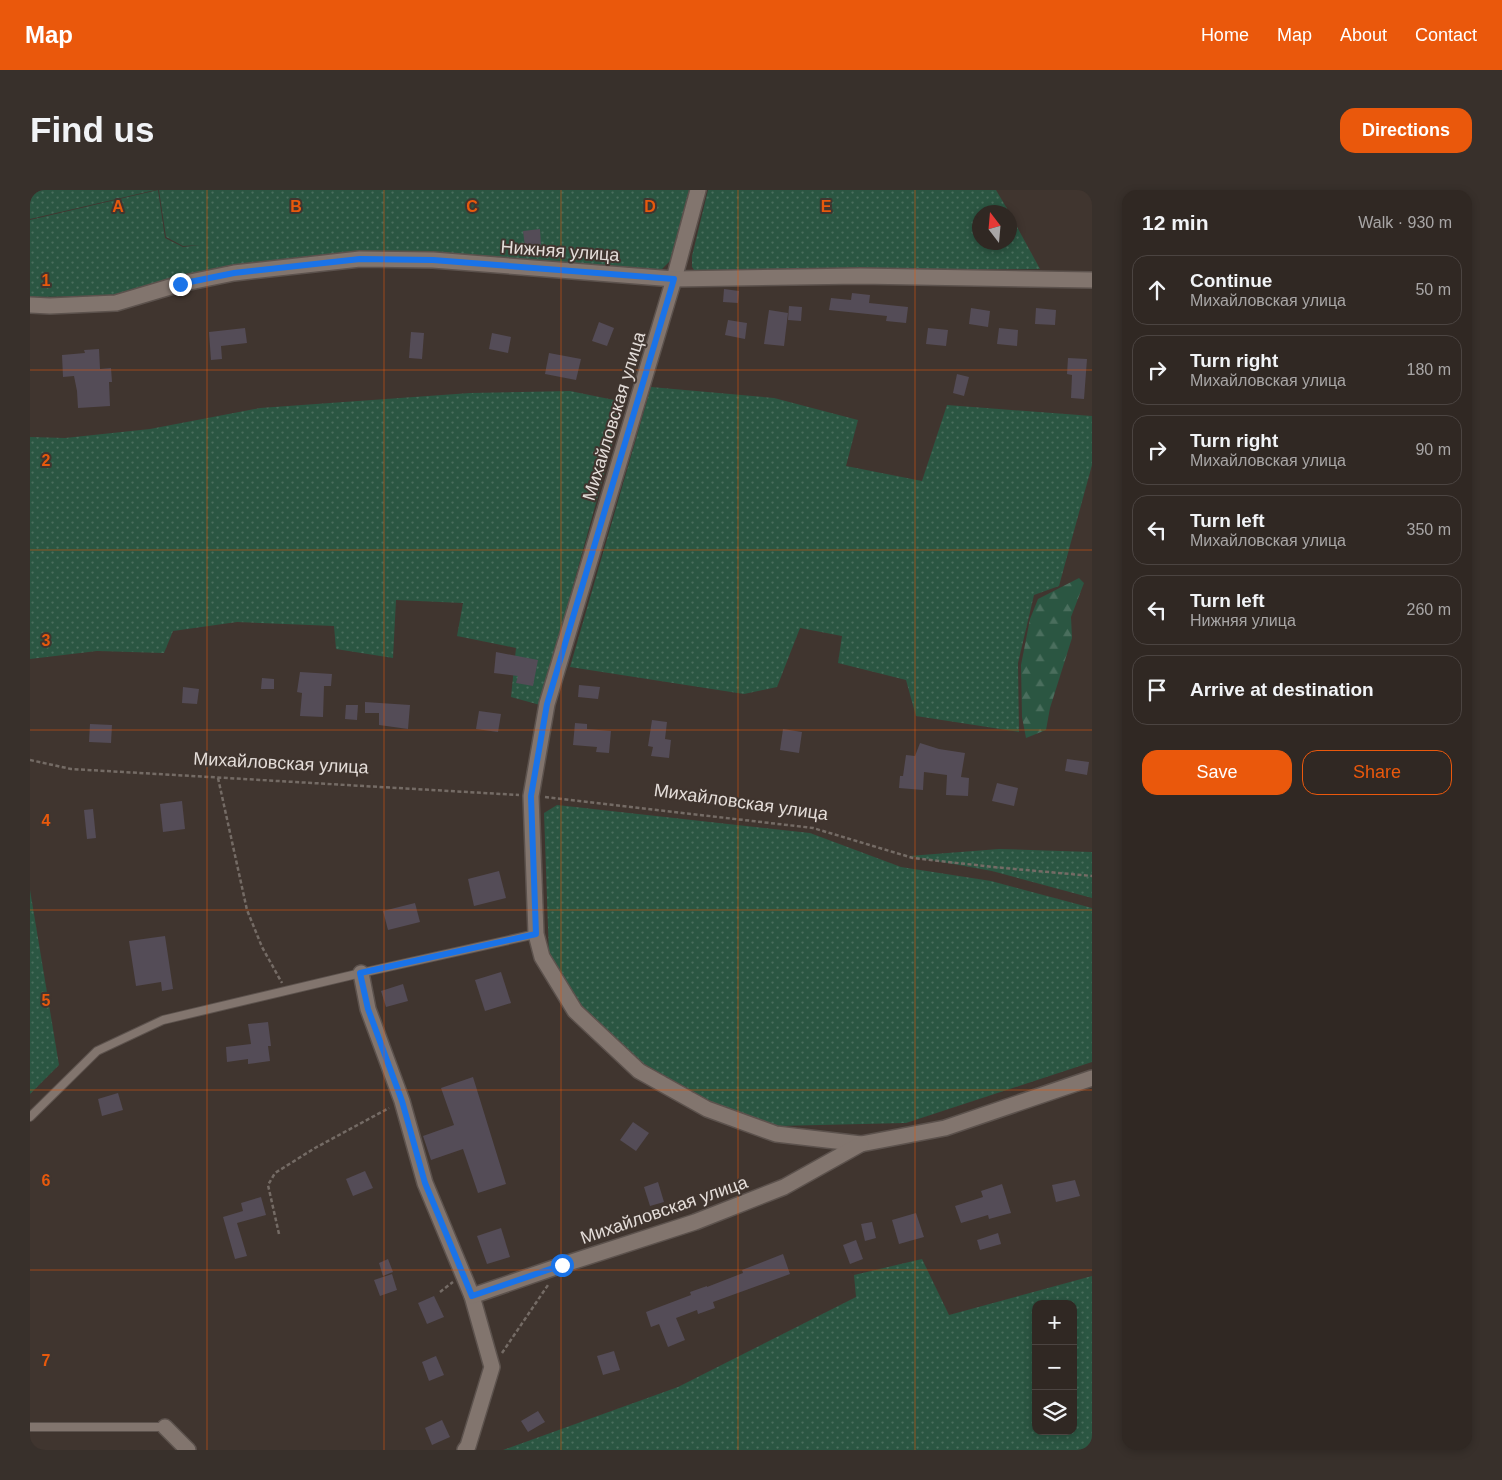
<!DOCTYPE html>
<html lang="en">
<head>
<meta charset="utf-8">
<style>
  :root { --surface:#302823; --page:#38302b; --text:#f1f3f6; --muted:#a8a6a6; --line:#4b4441; --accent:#ea580c }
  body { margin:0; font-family:Arial,sans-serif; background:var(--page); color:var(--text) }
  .controls { position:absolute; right:15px; bottom:15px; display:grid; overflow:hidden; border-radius:10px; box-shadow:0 2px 8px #0003 }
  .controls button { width:45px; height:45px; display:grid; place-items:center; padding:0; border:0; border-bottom:1px solid var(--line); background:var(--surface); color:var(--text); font:25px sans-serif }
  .compass { position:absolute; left:942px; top:15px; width:45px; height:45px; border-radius:50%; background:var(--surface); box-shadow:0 2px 8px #0003; rotate:344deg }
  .stop { position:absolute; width:15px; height:15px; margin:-11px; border:4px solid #1a73e8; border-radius:50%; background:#fff }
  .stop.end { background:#1a73e8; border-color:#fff; box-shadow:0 1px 5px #0008 }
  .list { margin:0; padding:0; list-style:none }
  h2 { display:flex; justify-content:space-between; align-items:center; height:65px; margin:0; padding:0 20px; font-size:21px }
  h2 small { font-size:16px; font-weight:400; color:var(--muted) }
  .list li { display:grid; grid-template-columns:32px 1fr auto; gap:15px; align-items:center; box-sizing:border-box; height:70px; margin:0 10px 10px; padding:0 10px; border:1px solid var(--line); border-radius:15px }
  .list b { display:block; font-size:19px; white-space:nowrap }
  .list p { margin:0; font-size:16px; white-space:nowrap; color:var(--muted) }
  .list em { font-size:16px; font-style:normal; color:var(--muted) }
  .actions { display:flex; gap:10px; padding:15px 20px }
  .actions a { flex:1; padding:11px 0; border:1px solid var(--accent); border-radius:15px; text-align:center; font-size:18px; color:var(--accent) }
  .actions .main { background:var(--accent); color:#fff }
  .icon { flex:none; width:28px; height:28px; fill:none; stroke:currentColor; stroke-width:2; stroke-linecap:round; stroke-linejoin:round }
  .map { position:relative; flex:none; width:1062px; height:1260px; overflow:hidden; border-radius:15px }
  header { display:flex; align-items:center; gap:30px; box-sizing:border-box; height:70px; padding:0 25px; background:var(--accent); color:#fff }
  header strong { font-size:24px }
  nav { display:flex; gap:28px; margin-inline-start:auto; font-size:18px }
  .intro { display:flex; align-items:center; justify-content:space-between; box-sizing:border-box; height:120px; padding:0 30px }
  h1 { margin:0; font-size:35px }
  .button { padding:12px 22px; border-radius:15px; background:var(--accent); color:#fff; font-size:18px; font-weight:700 }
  main { display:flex; gap:30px; padding:0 30px }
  aside { flex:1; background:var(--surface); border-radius:15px; box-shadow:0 2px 8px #0003 }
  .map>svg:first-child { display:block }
</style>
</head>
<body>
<header>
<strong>Map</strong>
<nav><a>Home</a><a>Map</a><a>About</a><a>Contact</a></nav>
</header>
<div class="intro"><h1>Find us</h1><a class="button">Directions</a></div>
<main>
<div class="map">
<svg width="1062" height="1260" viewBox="0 0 1062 1260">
  <defs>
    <pattern id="grass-dots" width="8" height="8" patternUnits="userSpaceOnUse" patternTransform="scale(1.25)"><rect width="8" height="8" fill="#2b5642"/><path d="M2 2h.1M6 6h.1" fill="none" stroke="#4a6e5d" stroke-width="1.8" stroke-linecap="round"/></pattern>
    <pattern id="forest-firs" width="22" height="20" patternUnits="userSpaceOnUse" patternTransform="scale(1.25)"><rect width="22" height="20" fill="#2b5642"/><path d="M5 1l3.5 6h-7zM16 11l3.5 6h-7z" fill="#4a6e5d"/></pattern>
  </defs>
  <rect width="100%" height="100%" fill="#40352f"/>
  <!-- grass -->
  <g fill="url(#grass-dots)" fill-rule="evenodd">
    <polygon points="0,0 125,0 0,29"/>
    <polygon points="128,0 135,48 153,57 170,55 153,56 136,47 129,0 659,0 640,71 632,79 620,81 330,63 211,73 330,65 137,90 79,106 0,107 0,30"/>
    <polygon points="678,0 966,0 979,22 949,22 949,52 979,52 980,24 1010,79 829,80 667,84 662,77 662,66"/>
    <polygon points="621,197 744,208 828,230 816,276 892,291 917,215 1062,226 1062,275 1029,396 1004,405 988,473 989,542 886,526 876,490 808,473 812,446 770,438 747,497 714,504 540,477"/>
    <polygon points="540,201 594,212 510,515 481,507 486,458 427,446 433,413 366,410 363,468 306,459 304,436 207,432 143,441 134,463 67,461 0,469 0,247 35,248 120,239 230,218 440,203"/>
    <polygon points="527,615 780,643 871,677 961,691 1062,718 1062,872 876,933 747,936 682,912 612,873 553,818 519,766 514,623"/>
    <polygon points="969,659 1062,662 1062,708 962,681 879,666"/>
    <polygon points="0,700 29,875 0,904"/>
    <path d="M892,1069L919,1125L1062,1086V1260H473L648,1197L826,1107L824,1085ZM1006,1114H1043V1241H1006Z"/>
  </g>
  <!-- forest -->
  <polygon fill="url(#forest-firs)" points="1049,388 1054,393 1041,427 1042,448 1020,518 1016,540 996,548 992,527 991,475 1000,429 1008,409"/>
  <!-- building -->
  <g fill="#544c57">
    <polygon points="510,39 511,55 495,57 493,41"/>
    <polygon points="694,99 709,101 708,113 693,112"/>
    <polygon points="822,103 840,105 839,113 878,117 876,133 856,131 857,126 799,120 801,108 821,110"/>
    <polygon points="759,116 772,117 771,131 758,130"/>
    <polygon points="941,118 960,121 958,137 939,134"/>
    <polygon points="1006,118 1026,120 1025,135 1005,134"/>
    <polygon points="739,120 758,123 754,156 734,154"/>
    <polygon points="698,130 717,133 715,149 695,145"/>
    <polygon points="569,132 584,138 577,156 562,151"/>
    <polygon points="215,138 217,153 191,156 192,169 181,170 179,142"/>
    <polygon points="898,138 918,140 916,156 896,154"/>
    <polygon points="969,138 988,140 987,156 967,154"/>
    <polygon points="381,142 394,143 392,169 379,168"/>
    <polygon points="462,143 481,147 478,163 459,159"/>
    <polygon points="69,159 70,179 81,178 82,192 79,192 80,216 48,218 47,201 44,186 33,187 32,165 55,163 54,160"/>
    <polygon points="519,163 551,169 546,190 515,184"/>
    <polygon points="1038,168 1057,169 1054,209 1041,208 1042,185 1037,184"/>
    <polygon points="927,184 939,187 934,206 923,203"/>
    <polygon points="466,462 508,470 503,496 486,493 488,486 464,483"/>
    <polygon points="270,482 302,484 301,496 294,496 293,527 270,526 272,503 267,502"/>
    <polygon points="232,488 244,489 244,499 231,499"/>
    <polygon points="549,495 570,497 568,509 548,507"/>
    <polygon points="153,497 169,499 167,514 152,513"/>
    <polygon points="335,512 380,515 378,539 349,535 349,523 335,523"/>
    <polygon points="316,515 328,515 327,530 315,529"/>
    <polygon points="449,521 471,524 468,542 446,539"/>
    <polygon points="622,530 637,532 635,549 641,550 639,568 621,566 623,557 618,556"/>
    <polygon points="545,533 557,534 557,539 581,541 579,563 566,562 567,557 543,555"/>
    <polygon points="60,534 82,535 81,553 59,552"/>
    <polygon points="753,539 772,542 769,563 750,560"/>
    <polygon points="890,553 909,559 935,563 931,587 939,588 938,606 916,605 917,585 894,582 893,600 869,598 870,586 873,586 876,565 885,566"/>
    <polygon points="1037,569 1059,572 1057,585 1035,581"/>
    <polygon points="967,593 988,598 984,616 962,611"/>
    <polygon points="152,611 155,639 133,642 130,614"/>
    <polygon points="63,619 66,648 57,649 54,620"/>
    <polygon points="469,681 476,708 444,716 438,689"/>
    <polygon points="385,713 390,732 358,740 353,721"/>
    <polygon points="135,746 143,799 132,801 131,792 106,796 99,751"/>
    <polygon points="471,782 481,813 455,821 445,790"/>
    <polygon points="373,794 378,811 356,817 351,801"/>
    <polygon points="238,832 241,856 238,856 240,871 218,874 218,869 197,872 196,857 221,854 218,834"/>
    <polygon points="443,887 476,994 448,1003 433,959 401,970 393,946 424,935 411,898"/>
    <polygon points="88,903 93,920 72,926 68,909"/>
    <polygon points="603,932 619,943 606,961 590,950"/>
    <polygon points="335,981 343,998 323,1006 316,989"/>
    <polygon points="1045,990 1050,1006 1026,1012 1022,995"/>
    <polygon points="628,992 634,1012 620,1016 614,997"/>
    <polygon points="972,994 981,1023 959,1029 958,1025 931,1033 925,1016 953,1007 951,1001"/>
    <polygon points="231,1007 236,1025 207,1033 217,1066 205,1069 193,1027 213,1021 211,1013"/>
    <polygon points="886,1023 894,1047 869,1054 862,1030"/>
    <polygon points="842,1032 846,1048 835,1051 831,1034"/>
    <polygon points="471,1038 480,1067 457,1074 447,1046"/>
    <polygon points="968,1043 971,1054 950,1060 947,1050"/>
    <polygon points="826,1050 833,1069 820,1074 813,1055"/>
    <polygon points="753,1064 760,1084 683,1112 685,1118 668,1124 667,1120 646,1128 655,1150 638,1157 629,1134 621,1137 616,1122 661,1105 660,1102 677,1096 677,1097 713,1083 712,1080"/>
    <polygon points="358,1069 363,1082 353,1086 349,1073"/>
    <polygon points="362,1084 367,1100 350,1106 344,1090"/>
    <polygon points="404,1106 414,1127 397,1134 388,1113"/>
    <polygon points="584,1161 590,1180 573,1185 567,1166"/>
    <polygon points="406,1166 414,1185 399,1191 392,1172"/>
    <polygon points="508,1221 515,1232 498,1242 491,1231"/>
    <polygon points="412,1230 420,1247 402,1255 395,1238"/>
  </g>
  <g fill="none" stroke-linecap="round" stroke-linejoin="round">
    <!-- service casing -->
    <g stroke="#5c524d" stroke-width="10">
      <g id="service">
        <polyline points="0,927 67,861 133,830 331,783 506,744"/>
        <polyline points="0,1237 135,1237"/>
      </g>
    </g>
    <!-- minor casing -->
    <g stroke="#5c524d" stroke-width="18">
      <g id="minor">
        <polyline points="668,0 644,89 517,514 501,606 506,744 512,767 545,821 609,881 677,919 746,944 831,954 915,938 1062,888"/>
        <polyline points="0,115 20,116 86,113 150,94 204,83 330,69 403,70 644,89 830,86 1062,90"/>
        <polyline points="331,783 338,819 372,911 395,993 442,1106 462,1177 438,1256 435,1260"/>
        <polyline points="442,1106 532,1075 665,1032 754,997 831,954"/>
        <polyline points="135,1237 158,1260"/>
      </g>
    </g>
    <!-- path -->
    <g stroke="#746b65" stroke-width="2.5" stroke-dasharray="4 2.5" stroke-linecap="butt">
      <polyline points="0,570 41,579 489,605"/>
      <polyline points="188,588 217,720 232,757 252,793"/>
      <polyline points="515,607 783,638 883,668 963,677 1062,686"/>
      <polyline points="249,1044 238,995 245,983 285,958 359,918"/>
      <polyline points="410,1102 423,1092"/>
      <polyline points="472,1163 518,1095"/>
    </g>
    <!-- service -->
    <use href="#service" stroke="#82756e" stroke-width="8"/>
    <!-- minor -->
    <use href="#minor" stroke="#82756e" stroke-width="15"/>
  </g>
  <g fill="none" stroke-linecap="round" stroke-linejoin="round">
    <!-- route -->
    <polyline stroke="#1a73e8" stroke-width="6" points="150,94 204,83 330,69 403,70 644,89 517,514 501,606 506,744 330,783 338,819 372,911 395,993 442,1106 532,1075"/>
  </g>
  <!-- grid -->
  <path fill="none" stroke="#e8590c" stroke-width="1" stroke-opacity="0.55" d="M177,0V1260M354,0V1260M531,0V1260M708,0V1260M885,0V1260M0,180H1062M0,360H1062M0,540H1062M0,720H1062M0,900H1062M0,1080H1062"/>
  <g text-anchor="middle" stroke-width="4" stroke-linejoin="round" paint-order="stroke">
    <!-- street labels -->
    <g font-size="18" fill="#e4ddd9" stroke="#40352f">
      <text transform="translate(530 61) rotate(4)" y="6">Нижняя улица</text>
      <text transform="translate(584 226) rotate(-73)" y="6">Михайловская улица</text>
      <text transform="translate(251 573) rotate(3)" y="6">Михайловская улица</text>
      <text transform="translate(711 612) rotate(8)" y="6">Михайловская улица</text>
      <text transform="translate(634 1020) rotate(-19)" y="6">Михайловская улица</text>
    </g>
  </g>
  <g font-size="16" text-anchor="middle" font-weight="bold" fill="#e8590c" stroke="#40352f" stroke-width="4" stroke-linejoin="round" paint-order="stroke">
    <text x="88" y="22">A</text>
    <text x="266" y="22">B</text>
    <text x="442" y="22">C</text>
    <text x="620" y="22">D</text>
    <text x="796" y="22">E</text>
    <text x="16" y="96">1</text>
    <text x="16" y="276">2</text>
    <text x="16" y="456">3</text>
    <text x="16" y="636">4</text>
    <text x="16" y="816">5</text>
    <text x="16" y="996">6</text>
    <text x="16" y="1176">7</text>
  </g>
</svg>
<div class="controls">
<button>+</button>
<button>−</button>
<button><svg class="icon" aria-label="layers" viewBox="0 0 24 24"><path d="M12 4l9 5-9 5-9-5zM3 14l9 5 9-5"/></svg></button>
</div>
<svg class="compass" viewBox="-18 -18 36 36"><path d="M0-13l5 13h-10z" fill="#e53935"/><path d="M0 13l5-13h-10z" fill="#a8a6a6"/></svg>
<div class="stop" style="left:532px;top:1075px"></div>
<div class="stop end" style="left:150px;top:94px"></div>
</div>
<aside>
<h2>12 min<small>Walk · 930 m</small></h2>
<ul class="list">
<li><svg class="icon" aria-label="ahead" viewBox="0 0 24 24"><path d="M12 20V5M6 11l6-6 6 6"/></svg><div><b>Continue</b><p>Михайловская улица</p></div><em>50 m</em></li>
<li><svg class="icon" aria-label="right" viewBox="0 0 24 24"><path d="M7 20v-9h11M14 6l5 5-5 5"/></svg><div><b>Turn right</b><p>Михайловская улица</p></div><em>180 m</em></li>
<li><svg class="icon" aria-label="right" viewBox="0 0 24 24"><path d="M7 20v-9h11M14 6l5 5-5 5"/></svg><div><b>Turn right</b><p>Михайловская улица</p></div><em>90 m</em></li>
<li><svg class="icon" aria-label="left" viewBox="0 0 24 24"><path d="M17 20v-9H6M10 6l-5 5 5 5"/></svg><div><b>Turn left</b><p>Михайловская улица</p></div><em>350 m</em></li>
<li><svg class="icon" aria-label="left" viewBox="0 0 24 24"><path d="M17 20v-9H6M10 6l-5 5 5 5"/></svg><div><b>Turn left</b><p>Нижняя улица</p></div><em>260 m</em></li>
<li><svg class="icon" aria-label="arrive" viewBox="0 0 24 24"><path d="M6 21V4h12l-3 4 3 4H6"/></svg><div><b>Arrive at destination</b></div></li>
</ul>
<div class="actions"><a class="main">Save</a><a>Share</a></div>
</aside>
</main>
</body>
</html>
